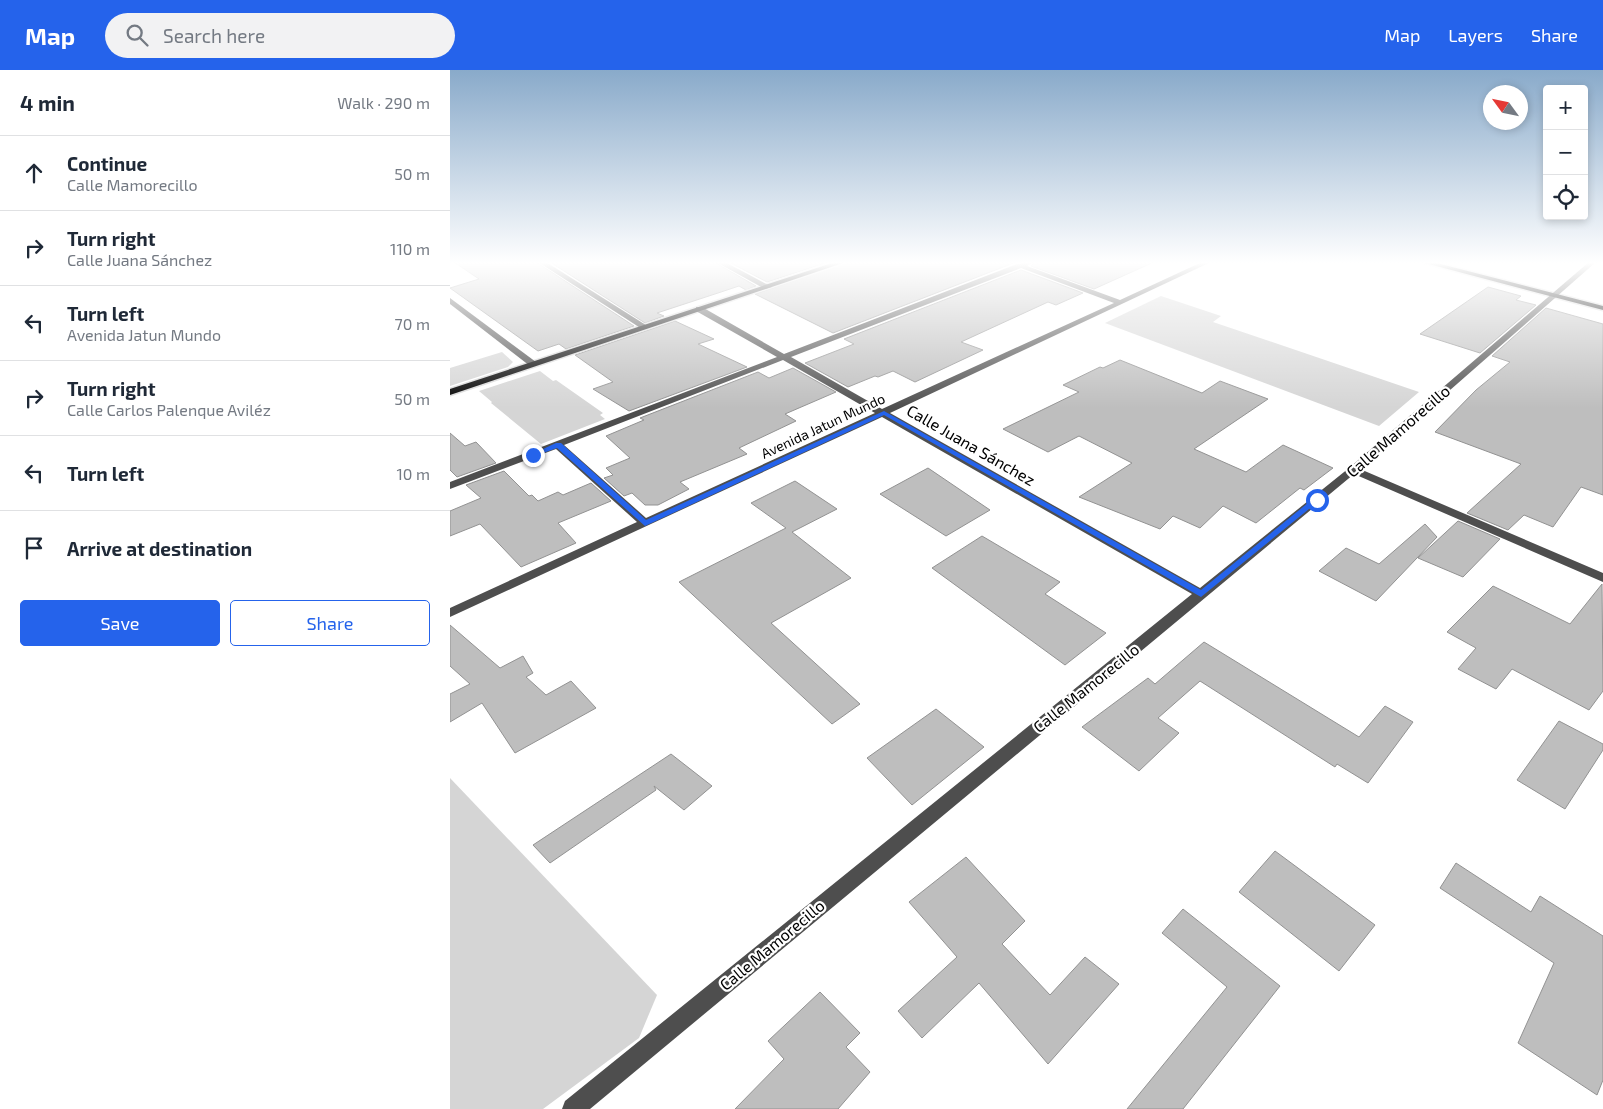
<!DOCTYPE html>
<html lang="en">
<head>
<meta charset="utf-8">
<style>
  :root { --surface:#fff; --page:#f2f2f3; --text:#1f2937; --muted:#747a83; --line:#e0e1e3; --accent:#2563eb }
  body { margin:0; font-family:"Exo 2",sans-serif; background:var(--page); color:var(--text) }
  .controls { position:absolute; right:15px; top:15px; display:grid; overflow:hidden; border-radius:5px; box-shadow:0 2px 8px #0003 }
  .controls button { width:45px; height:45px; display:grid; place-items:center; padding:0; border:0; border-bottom:1px solid var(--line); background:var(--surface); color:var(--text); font:25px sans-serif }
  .compass { position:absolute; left:1033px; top:15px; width:45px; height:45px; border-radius:50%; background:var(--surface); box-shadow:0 2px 8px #0003; rotate:303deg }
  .stop { position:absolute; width:15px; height:15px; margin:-11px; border:4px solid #2563eb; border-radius:50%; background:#fff }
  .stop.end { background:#2563eb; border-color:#fff; box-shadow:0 1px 5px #0008 }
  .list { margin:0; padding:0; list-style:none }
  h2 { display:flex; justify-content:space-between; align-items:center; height:65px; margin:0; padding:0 20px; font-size:21px }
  h2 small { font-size:16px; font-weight:400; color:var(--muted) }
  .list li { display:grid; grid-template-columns:32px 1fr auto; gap:15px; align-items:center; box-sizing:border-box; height:75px; padding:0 20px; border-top:1px solid var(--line) }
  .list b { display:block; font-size:19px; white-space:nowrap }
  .list p { margin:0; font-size:16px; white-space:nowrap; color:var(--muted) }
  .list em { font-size:16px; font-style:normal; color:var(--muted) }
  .actions { display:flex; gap:10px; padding:15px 20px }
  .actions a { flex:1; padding:11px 0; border:1px solid var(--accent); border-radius:5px; text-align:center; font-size:18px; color:var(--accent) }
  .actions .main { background:var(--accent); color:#fff }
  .icon { flex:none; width:28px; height:28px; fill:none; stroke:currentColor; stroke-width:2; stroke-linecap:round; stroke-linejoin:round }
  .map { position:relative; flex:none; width:1153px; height:1039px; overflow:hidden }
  header { display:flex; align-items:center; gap:30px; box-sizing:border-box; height:70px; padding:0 25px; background:var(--accent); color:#fff }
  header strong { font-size:24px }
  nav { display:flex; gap:28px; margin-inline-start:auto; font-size:18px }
  .search { width:350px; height:45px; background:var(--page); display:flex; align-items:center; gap:12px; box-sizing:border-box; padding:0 18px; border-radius:28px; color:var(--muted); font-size:19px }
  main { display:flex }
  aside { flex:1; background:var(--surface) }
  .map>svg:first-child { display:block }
</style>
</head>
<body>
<header>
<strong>Map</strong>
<div class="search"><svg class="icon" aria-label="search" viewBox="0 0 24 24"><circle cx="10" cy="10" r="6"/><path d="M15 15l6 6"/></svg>Search here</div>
<nav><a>Map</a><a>Layers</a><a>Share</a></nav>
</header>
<main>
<aside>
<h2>4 min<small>Walk · 290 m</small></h2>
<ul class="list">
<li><svg class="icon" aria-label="ahead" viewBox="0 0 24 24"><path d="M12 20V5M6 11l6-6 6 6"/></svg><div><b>Continue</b><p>Calle Mamorecillo</p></div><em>50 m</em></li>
<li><svg class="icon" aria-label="right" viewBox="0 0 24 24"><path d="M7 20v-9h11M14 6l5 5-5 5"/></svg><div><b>Turn right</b><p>Calle Juana Sánchez</p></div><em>110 m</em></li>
<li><svg class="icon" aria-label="left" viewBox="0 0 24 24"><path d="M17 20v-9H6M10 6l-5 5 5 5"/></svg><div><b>Turn left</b><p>Avenida Jatun Mundo</p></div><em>70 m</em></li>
<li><svg class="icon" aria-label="right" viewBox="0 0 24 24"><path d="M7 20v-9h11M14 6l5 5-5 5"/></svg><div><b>Turn right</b><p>Calle Carlos Palenque Aviléz</p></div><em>50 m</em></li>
<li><svg class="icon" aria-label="left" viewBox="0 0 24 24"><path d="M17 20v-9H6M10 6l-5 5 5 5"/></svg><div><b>Turn left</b></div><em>10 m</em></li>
<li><svg class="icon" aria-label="arrive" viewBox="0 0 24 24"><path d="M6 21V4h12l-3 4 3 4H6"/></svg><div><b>Arrive at destination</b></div></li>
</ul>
<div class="actions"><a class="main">Save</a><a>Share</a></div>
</aside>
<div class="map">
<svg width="1153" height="1039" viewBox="0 0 1153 1039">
  <rect width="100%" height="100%" fill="#fff"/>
  <!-- green -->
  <g fill="#d5d5d5">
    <polygon points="711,226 771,246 763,252 969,322 929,356 655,253"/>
    <polygon points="52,282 63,292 58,297 0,316 0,298"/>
    <polygon points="90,301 103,311 106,310 153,343 150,345 155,349 91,374 41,333 42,332 29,321"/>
    <polygon points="0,708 207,925 189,968 93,1039 0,1039"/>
  </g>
  <!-- building -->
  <g fill="#bebebe" stroke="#929292">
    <polygon points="4,192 86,192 184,256 116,279 109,274 88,281 0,218 29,209"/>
    <polygon points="100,192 264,192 306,216 296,220 289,216 268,223 207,243 214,246 195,253"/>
    <polygon points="279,192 378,192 317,212"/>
    <polygon points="398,192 566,192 383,263 305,224"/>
    <polygon points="585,192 704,192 644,219 581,196"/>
    <polygon points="571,200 633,223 606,235 598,232 511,272 533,280 465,312 443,301 428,307 425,306 398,317 355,293 404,274 394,269"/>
    <polygon points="1038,217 1071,226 1066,230 1086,235 1030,283 970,264"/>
    <polygon points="1096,238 1153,254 1153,425 1131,417 1103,457 1074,445 1058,460 1017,443 1071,394 985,362 1026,320 1060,292 1042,286"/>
    <polygon points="225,251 264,269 248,274 297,297 179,341 143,319 163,312 125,285"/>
    <polygon points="670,290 752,323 770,311 818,329 744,379 796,402 833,375 883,398 854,420 850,418 806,453 773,436 750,458 723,446 710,459 629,427 682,393 629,366 598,382 553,359 629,322 613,315 650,297 653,298"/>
    <polygon points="343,298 386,322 335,344 346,351 289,378 297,384 230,412 239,419 208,435 195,435 182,423 174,426 154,408 163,405 156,398 180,388 156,366 194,350 190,348 308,302 319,308"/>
    <polygon points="0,363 15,376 26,372 46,393 7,407 0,400"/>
    <polygon points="478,398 540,440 496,466 430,424"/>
    <polygon points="54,401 79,426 82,425 88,431 108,422 113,425 141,413 161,431 108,453 126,473 71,497 30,454 0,466 0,441 31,428 16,415"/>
    <polygon points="345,411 387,439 342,462 401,508 321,553 410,634 382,654 229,512 336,458 301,433"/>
    <polygon points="1008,451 1050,469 1013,507 968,488"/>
    <polygon points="975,454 987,467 926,531 869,501 896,478 929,494"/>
    <polygon points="532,466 610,512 595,524 656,563 615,595 482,498"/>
    <polygon points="1152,514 1153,621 1139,640 1062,599 1046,619 1008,599 1026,578 997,562 1043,516 1120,554"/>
    <polygon points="0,555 50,598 73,586 83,603 76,607 96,625 121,611 146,638 65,683 32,633 0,652 0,624 20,614 0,596"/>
    <polygon points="754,572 909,667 935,636 963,652 918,713 887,694 885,697 750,611 708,648 729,663 689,701 632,657 698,608 705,614"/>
    <polygon points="486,639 534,677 462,735 417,688"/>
    <polygon points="1109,651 1153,674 1153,680 1115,739 1067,710"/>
    <polygon points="221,684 262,716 234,740 204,716 206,720 100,793 83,775"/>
    <polygon points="825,781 925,855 889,901 789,822"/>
    <polygon points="516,787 575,851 552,874 600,925 635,887 669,914 598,994 529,913 472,968 448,941 507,887 459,832"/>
    <polygon points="1006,793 1081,842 1090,826 1153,866 1153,1010 1147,1025 1068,973 1104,893 990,818"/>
    <polygon points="733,839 830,916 733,1039 677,1039 777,917 712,863"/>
    <polygon points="370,922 410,963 396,977 420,1002 388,1039 285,1039 334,989 318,971"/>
  </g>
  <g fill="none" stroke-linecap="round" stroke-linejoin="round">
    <!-- major casing -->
    <g stroke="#dbdbdb" stroke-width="3">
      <g id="major">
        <polygon points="385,192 396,192 0,325 0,319"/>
        <polygon points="971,192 983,192 1153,236 1153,240"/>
      </g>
    </g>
    <!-- minor -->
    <g fill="#4e4e4e" fill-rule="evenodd">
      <polygon points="88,192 96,192 199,257 192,259"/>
      <polygon points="266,192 275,192 322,217 315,219"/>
      <path d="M583,192L577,196L670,230L752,192H761L440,343L750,518L899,398L1139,192H1146L910,399L1153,503V512L904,404L140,1039H112L115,1031L742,524L432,347L0,547V538L187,452L106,379L0,419V412L327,287L246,241V237H252L334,284L567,194ZM571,198L664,233L432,339L341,287ZM333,290L425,343L196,448L114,375Z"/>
      <polygon points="0,228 86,292 86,296 80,296 0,234"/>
    </g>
    <!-- major -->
    <use href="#major" fill="#000" fill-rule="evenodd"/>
  </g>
  <!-- sky -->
  <linearGradient id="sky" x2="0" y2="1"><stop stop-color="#89aaca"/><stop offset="0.57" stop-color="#fff"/><stop offset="1" stop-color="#fff" stop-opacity="0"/></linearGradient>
  <rect width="1153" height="338" fill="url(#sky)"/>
  <!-- route -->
  <polygon fill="#2563eb" points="434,341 751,520 864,428 870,430 751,527 434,345 195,456 107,378 85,386 80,385 106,373 111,373 196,450"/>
  <g text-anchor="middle" stroke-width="4.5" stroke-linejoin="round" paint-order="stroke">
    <!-- far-street labels -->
    <g font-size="14" fill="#000" stroke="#fff">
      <text transform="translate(373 356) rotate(-25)" y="5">Avenida Jatun Mundo</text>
    </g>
    <!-- street labels -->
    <g font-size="16" fill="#000" stroke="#fff">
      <text transform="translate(948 361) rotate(-41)" y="6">Calle Mamorecillo</text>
      <text transform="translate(521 375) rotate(30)" y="6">Calle Juana Sánchez</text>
      <text transform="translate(636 618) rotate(-39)" y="6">Calle Mamorecillo</text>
      <text transform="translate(322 875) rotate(-40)" y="6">Calle Mamorecillo</text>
    </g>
  </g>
</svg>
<div class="controls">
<button>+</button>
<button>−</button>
<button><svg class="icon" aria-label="locate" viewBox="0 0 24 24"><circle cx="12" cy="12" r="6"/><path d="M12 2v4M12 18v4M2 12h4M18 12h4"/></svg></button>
</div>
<svg class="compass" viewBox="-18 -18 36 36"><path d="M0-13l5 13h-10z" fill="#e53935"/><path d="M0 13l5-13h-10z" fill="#747a83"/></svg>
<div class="stop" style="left:867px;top:430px"></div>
<div class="stop end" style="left:83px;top:385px"></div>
</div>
</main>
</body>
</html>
